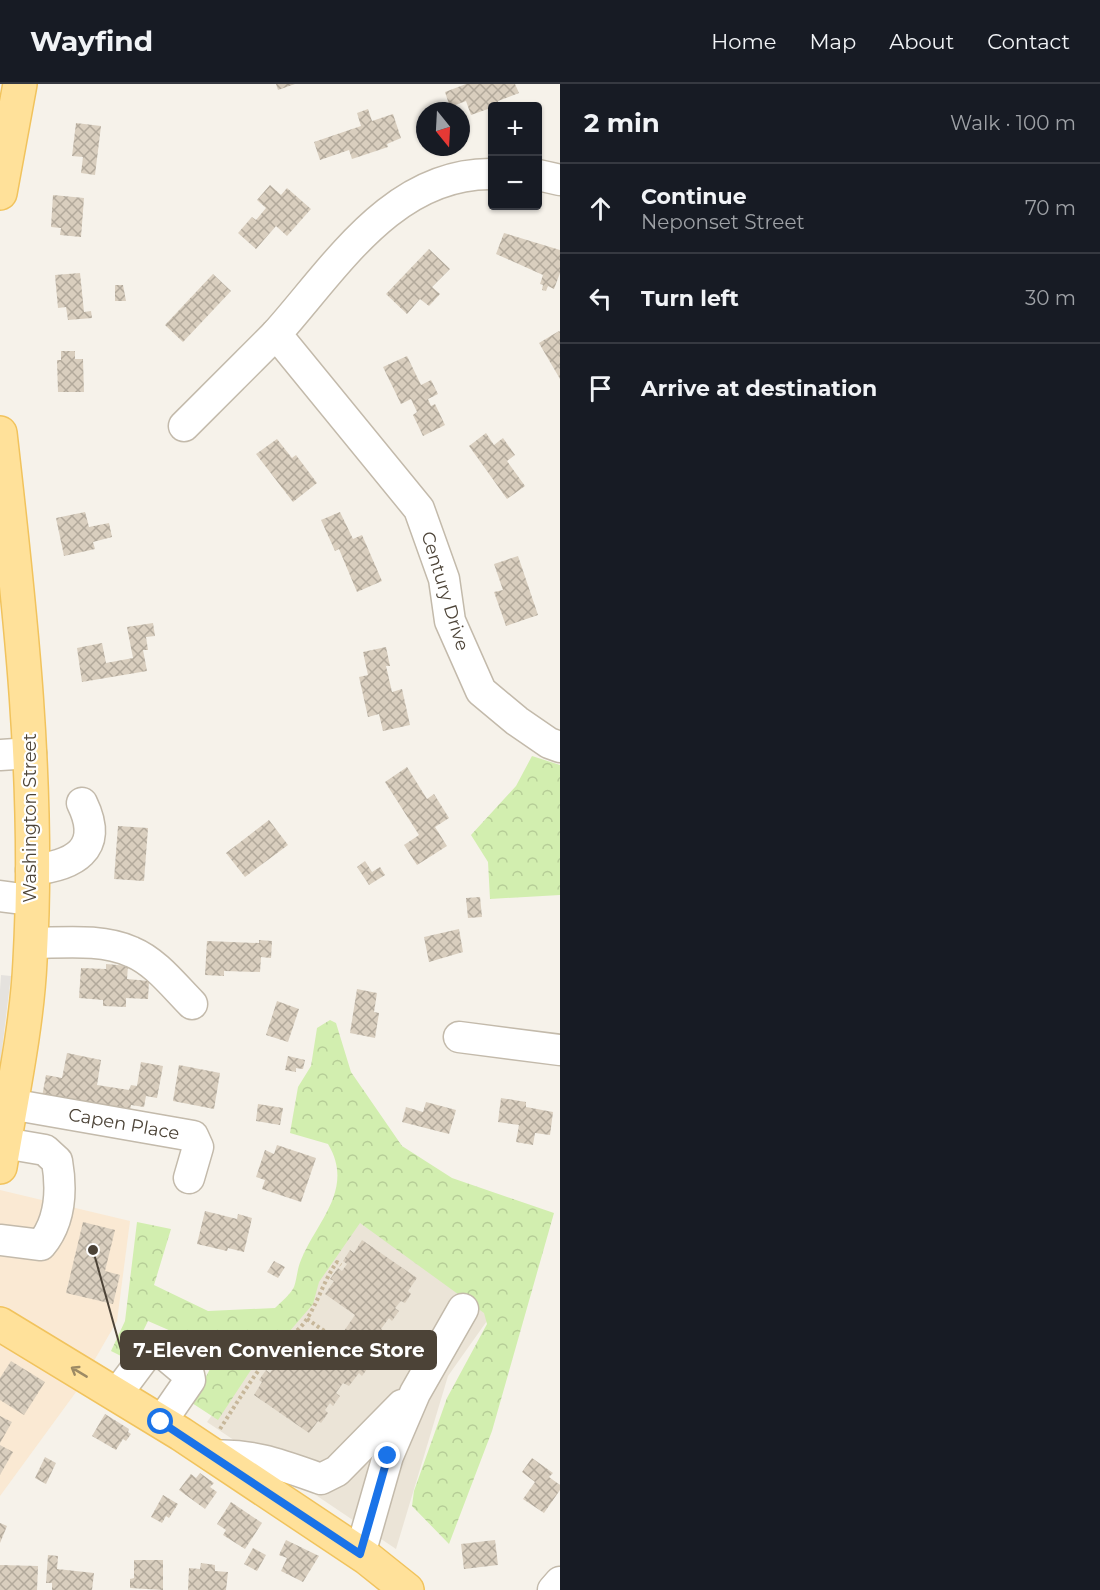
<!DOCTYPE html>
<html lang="en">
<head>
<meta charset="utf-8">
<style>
  :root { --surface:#171b24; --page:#20242c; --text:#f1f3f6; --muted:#9ea1a6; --line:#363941 }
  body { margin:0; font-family:Montserrat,sans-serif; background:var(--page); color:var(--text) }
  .controls { position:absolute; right:18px; top:18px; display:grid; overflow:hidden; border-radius:6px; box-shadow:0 2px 4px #0004 }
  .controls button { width:54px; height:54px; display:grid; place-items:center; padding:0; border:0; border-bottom:2px solid var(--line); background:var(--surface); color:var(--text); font:30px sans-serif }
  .compass { position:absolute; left:416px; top:18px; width:54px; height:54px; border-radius:50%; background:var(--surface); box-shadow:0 2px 4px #0004; rotate:162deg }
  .stop { position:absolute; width:18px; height:18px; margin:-14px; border:4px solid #1a73e8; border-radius:50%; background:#fff }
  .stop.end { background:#1a73e8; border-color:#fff; box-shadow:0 2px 6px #0008 }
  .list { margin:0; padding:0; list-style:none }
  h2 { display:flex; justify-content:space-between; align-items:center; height:78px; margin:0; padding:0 24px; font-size:26px }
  h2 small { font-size:20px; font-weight:400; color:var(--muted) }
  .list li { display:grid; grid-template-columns:39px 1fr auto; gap:18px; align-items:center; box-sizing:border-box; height:90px; padding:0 24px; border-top:2px solid var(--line) }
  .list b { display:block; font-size:22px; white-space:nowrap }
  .list p { margin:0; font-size:20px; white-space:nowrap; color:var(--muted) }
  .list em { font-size:20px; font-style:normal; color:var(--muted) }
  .icon { flex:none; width:33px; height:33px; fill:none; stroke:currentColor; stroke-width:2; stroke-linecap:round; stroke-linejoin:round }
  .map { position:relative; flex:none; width:560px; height:1506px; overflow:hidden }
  header { display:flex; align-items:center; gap:36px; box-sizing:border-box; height:84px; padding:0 30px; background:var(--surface); border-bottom:2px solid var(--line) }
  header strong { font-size:28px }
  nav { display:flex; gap:33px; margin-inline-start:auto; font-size:21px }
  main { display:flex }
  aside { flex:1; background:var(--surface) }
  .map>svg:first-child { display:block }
</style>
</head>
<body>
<header>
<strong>Wayfind</strong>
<nav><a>Home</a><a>Map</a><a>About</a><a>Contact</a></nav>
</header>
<main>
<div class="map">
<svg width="560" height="1506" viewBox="0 0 560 1506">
  <defs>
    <pattern id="forest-crowns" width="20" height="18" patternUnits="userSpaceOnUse" patternTransform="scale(1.5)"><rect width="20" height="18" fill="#d2eeaf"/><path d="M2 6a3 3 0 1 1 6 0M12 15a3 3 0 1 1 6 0" fill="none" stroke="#b6cd97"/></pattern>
    <pattern id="building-cross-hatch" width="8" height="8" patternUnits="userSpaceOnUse" patternTransform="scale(1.5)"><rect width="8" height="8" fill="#d9cebe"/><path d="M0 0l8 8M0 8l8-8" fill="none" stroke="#b2a99b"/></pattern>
  </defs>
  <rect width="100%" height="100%" fill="#f6f2ea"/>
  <!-- residential -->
  <polygon fill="#ebe4d7" points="363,1123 494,1227 448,1292 396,1465 207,1338"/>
  <!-- commercial -->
  <polygon fill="#fae9d3" points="0,1106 130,1137 117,1237 76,1308 0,1412"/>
  <!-- forest -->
  <g fill="url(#forest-crowns)">
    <polygon points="532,672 560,681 560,811 490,815 488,778 471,751 516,702"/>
    <path d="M330,936L336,939L351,988L402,1062L452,1094L554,1129L492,1347L449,1460L412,1422L414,1407L447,1314L487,1240L484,1229L360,1139L319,1198L313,1220L289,1248L270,1257L218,1336L192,1319L219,1268L148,1237L129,1276L111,1267L125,1237L137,1138L171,1145L154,1201L208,1227L275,1224C281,1218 290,1211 294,1203C297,1195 297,1185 301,1176C317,1137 355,1105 328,1060L290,1049L298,1003L311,982L317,944Z"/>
  </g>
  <!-- parking -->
  <polygon fill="#e5e2de" points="1,891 11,892 0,982 0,906"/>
  <!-- building -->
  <g fill="url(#building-cross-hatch)">
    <polygon points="276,0 295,0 278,6"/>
    <polygon points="466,0 515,0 519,9 498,17 499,21 471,31 466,17 450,23 445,8"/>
    <polygon points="368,25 372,37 393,30 401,54 387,60 388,63 352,75 349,66 320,76 314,58 361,42 357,29"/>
    <polygon points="76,39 101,42 95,91 81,89 83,73 72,72"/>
    <polygon points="270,101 281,111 287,104 311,125 287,152 276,142 256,165 238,149 252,133 256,136 266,124 257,116"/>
    <polygon points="53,111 84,114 81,153 60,151 61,144 51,143"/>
    <polygon points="504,149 560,166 560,189 554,205 548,202 546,207 542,206 543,201 540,200 543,191 496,170"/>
    <polygon points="429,165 450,185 432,203 440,210 429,222 420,215 407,230 386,210"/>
    <polygon points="80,189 84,228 91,227 92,234 68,236 66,223 58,224 55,191"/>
    <polygon points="213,190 231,207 183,258 165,241"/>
    <polygon points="115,201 123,201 126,217 115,217"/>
    <polygon points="559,247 560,248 560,295 539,259"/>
    <polygon points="61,267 75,267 75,275 83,275 84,308 58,308 57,276 61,276"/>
    <polygon points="407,272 421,301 431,296 438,310 428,315 431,322 435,320 445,341 423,352 413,331 417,328 411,315 401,320 383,283"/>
    <polygon points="486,349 494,361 503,354 515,371 507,377 525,402 507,415 469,362"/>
    <polygon points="277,355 292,374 296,371 317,399 293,418 256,370"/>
    <polygon points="85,428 89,443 109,439 112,453 93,458 95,465 64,472 56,434"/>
    <polygon points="340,428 353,455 362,451 382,497 357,508 339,465 335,467 321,436"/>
    <polygon points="518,472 538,531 506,542 494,508 503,506 494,480"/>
    <polygon points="153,539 155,552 146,553 148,566 143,566 147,587 82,598 77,564 102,559 106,579 133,574 127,543"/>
    <polygon points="386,563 390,582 386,582 392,608 402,605 410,641 383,647 379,630 368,633 359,593 368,591 363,568"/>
    <polygon points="407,683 427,715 434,710 449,734 435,743 447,762 417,781 404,761 419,751 385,698"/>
    <polygon points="269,736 288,761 245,793 226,769"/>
    <polygon points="118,742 148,744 144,797 114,795"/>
    <polygon points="365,777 372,788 380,783 385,791 369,801 357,783"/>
    <polygon points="480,813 482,833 468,834 466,814"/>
    <polygon points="459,845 463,868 429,878 424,853"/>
    <polygon points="259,856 272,857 271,874 261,873 260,888 224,887 224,892 205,891 207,857 259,859"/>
    <polygon points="106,880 128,882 127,895 149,897 148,915 126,914 126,923 103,922 103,916 79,914 81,884 106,885"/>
    <polygon points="357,905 377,909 374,928 379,929 375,954 350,949"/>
    <polygon points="277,917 299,925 288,958 266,951"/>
    <polygon points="67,969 101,976 97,1001 129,1006 131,1001 137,1002 141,978 163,982 157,1014 146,1012 144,1023 131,1021 128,1038 41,1018 46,991 62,994"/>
    <polygon points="288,972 305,976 303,985 296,984 296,988 285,986"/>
    <polygon points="179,981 220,989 214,1025 173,1017"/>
    <polygon points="501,1014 526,1018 526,1023 553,1028 550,1051 535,1049 533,1061 516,1058 519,1041 498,1038"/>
    <polygon points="426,1018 456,1026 449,1050 402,1038 406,1023 423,1028"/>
    <polygon points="258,1020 283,1024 280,1041 256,1037"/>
    <polygon points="277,1061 316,1074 301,1118 262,1105 265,1096 256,1093 265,1066 274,1070"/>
    <polygon points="205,1127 237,1135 238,1130 252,1134 244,1168 228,1164 227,1167 197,1160"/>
    <polygon points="83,1138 115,1146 105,1187 120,1191 113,1220 66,1209"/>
    <polygon points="362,1156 417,1194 408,1207 411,1210 405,1219 401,1217 395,1224 399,1227 392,1237 389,1234 381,1245 387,1249 377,1262 381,1265 374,1275 370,1272 366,1279 370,1281 362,1292 359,1289 349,1302 343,1299 336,1309 340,1312 333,1322 330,1319 325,1326 328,1329 321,1339 318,1337 309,1349 254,1311 262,1298 259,1296 266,1286 270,1289 275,1281 271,1279 279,1268 283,1271 292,1258 322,1279 355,1231 325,1210 334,1197 330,1195 338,1184 342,1187 347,1180 343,1177 350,1166 354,1169"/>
    <polygon points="274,1177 285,1183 278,1194 267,1188"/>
    <polygon points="11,1277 45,1298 24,1331 0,1316 0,1294"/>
    <polygon points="105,1330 129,1345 128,1348 131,1350 126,1357 123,1355 116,1366 92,1352"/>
    <polygon points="0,1332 12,1338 0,1359"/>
    <polygon points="0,1361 13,1368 0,1391"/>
    <polygon points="45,1373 56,1379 46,1400 35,1394"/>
    <polygon points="532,1374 553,1389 549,1393 560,1401 560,1406 544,1429 523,1415 535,1398 522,1388"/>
    <polygon points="200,1389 214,1399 210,1403 217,1408 205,1425 179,1406 191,1390 196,1394"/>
    <polygon points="163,1411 178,1420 169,1434 166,1432 162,1439 151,1433"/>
    <polygon points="231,1418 262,1439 245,1465 223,1451 226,1446 217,1440"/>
    <polygon points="0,1439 7,1442 0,1459"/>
    <polygon points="286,1456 319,1472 303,1498 281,1487 287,1474 279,1471"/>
    <polygon points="495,1456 498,1481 464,1485 461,1460"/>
    <polygon points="253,1464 266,1471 257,1487 244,1480"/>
    <polygon points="48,1471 58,1472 57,1485 94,1489 92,1506 52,1506 52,1499 46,1499"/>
    <polygon points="134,1476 163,1476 163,1506 130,1504 130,1495 134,1494"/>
    <polygon points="201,1479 215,1481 215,1487 228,1488 226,1506 188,1506 189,1484 200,1485"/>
    <polygon points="0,1481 38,1482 37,1506 0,1506"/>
  </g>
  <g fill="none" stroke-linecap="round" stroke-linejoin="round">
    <!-- minor casing -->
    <g stroke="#c3baab" stroke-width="33">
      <g id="minor">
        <path d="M493,90C393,88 335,184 276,250L419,425L444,495L450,537L481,607L517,637L549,659L560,663"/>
        <polyline points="538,91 560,96"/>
        <polyline points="184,342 276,250"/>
        <polyline points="0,671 31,669"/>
        <path d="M31,786C73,782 105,766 82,719"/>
        <polyline points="0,812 30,816"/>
        <path d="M30,859C63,859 101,854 132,868C156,878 174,902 192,920"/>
        <polyline points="459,953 560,966"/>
        <polyline points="10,1020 193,1052 198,1063 189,1094"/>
        <path d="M0,1156L41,1161C61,1137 62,1106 57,1077L45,1066L4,1059"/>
        <polyline points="116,1311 149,1267 158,1265 189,1291 190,1296 161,1338"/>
        <path d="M212,1372C252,1369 284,1382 321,1395L337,1387L402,1321"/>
        <polyline points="360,1470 388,1372 415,1309 463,1225"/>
        <polyline points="553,1506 560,1498"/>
      </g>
    </g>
    <!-- major casing -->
    <g stroke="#f1c35d" stroke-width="36">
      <g id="major">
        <polyline points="0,109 20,0"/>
        <path d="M0,349C20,524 40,700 30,877C27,943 11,1017 0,1083"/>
        <polyline points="0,1240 181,1350 367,1474 407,1506"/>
      </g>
    </g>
    <!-- path -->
    <g stroke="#c7b79a" stroke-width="4" stroke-dasharray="3 3" stroke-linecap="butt">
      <polyline points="307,1235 333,1253"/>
      <path d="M220,1345C236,1320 252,1294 270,1271C279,1258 294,1252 304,1239C318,1220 323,1197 337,1178L341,1181"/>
    </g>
    <!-- minor -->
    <use href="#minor" stroke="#fff" stroke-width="30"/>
    <!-- major -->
    <use href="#major" stroke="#ffe19a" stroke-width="33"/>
  </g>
  <!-- one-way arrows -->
  <defs><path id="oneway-shaft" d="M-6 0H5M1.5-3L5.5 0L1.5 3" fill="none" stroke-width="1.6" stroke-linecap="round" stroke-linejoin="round" transform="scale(1.5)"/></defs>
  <use stroke="#9d8a64" href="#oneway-shaft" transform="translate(79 1288) rotate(-149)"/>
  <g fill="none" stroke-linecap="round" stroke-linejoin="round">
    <!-- route -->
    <polyline stroke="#1a73e8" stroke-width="8" points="161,1338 360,1470 388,1372"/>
  </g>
  <g text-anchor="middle" stroke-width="4.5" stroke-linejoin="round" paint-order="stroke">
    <!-- street labels -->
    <g font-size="18" fill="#4c4337" stroke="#fff">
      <text transform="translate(445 507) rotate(73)" y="6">Century Drive</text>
      <text transform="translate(30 734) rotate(-90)" y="6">Washington Street</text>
      <text transform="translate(124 1040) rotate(10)" y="6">Capen Place</text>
    </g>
  </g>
  <!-- callouts -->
  <path fill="none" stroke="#4c4337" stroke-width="2" d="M93 1166L121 1266"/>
  <circle fill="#4c4337" stroke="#fff" stroke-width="2" cx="93" cy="1166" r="6"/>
  <rect fill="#4c4337" stroke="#4c4337" stroke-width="2" x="121" y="1247" width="315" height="38" rx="6"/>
  <g font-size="20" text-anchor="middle" font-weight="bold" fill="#fff">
    <text x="279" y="1273">7-Eleven Convenience Store</text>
  </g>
</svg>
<div class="controls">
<button>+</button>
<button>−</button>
</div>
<svg class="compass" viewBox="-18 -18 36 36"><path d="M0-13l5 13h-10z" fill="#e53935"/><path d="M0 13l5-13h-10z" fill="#9ea1a6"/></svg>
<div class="stop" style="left:161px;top:1338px"></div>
<div class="stop end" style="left:388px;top:1372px"></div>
</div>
<aside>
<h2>2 min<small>Walk · 100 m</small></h2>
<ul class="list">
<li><svg class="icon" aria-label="ahead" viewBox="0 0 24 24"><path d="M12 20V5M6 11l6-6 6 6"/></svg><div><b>Continue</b><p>Neponset Street</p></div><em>70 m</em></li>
<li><svg class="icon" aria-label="left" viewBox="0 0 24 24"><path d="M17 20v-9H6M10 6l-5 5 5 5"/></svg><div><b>Turn left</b></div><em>30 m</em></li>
<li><svg class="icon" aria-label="arrive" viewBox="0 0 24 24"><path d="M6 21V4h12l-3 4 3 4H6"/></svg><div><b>Arrive at destination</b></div></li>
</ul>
</aside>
</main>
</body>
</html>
